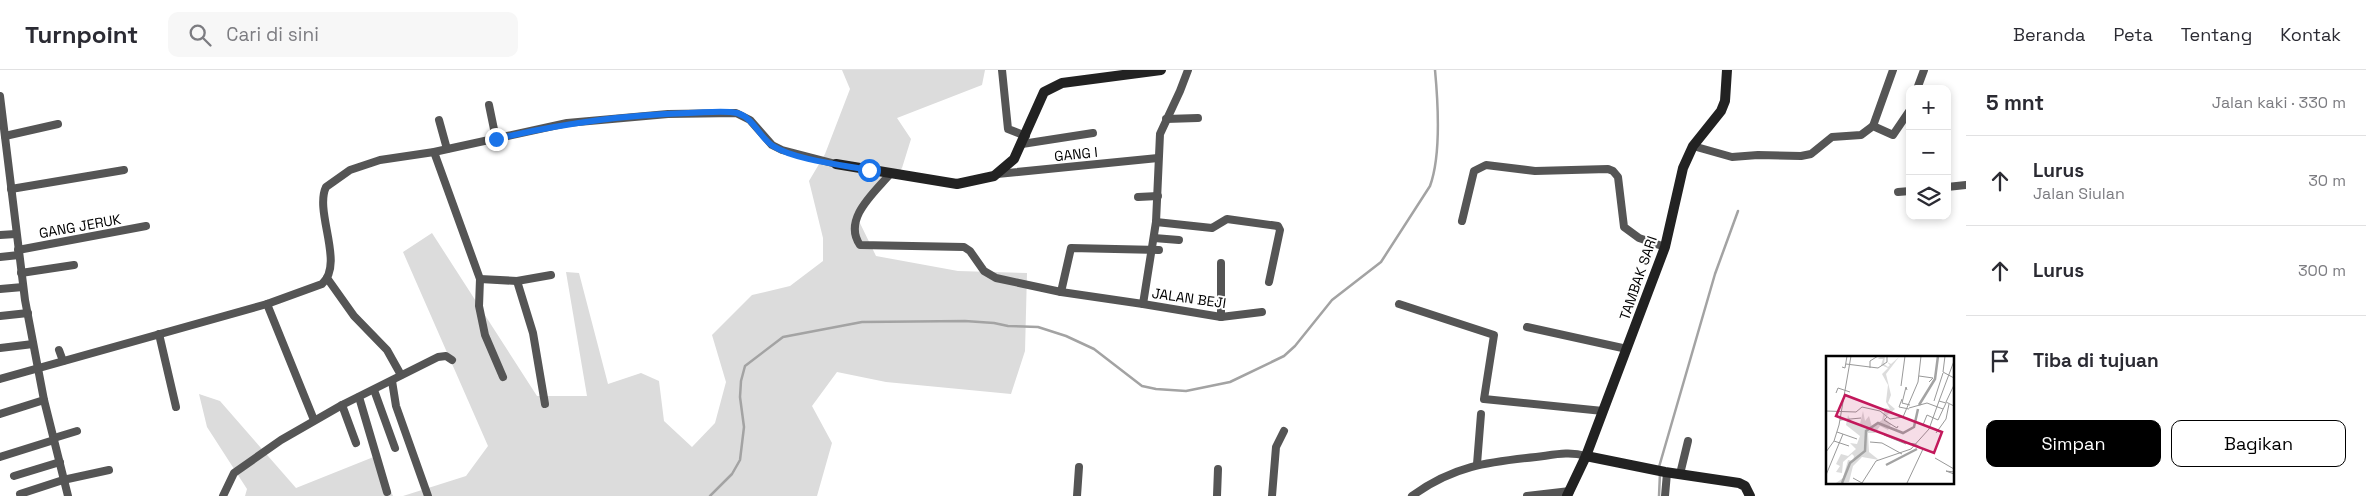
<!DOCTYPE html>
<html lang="id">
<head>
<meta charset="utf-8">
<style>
  :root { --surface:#fff; --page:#f7f7f7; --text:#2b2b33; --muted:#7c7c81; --line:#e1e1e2; --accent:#000 }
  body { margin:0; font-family:"Space Grotesk",sans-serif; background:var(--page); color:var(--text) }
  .controls { position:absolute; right:15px; top:15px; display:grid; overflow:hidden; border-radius:10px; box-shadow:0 2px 8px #0003 }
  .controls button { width:45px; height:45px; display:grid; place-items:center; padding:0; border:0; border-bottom:1px solid var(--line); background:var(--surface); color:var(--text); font:25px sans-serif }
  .stop { position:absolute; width:15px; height:15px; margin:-11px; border:4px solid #1a73e8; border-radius:50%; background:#fff }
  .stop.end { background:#1a73e8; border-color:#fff; box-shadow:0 1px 5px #0008 }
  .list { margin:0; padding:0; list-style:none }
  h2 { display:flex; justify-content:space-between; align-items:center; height:65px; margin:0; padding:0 20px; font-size:21px }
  h2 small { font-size:16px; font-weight:400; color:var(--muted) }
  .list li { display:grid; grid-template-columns:32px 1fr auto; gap:15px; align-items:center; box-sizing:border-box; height:90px; padding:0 20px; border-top:1px solid var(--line) }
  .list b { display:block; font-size:19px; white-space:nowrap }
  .list p { margin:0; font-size:16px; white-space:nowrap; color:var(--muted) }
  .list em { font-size:16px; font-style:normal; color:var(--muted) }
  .actions { display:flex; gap:10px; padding:15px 20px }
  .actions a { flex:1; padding:11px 0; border:1px solid var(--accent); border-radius:10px; text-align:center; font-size:18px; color:var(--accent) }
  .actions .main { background:var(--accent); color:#fff }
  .icon { flex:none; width:28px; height:28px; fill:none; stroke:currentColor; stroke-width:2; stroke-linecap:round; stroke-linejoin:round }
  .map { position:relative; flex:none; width:1966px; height:426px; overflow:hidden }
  header { display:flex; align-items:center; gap:30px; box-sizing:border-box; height:70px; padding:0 25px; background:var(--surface); border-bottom:1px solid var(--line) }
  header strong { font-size:24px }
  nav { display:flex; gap:28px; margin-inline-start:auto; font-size:18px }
  .search { width:350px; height:45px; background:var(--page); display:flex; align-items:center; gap:12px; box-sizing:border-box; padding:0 18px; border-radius:10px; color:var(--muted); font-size:19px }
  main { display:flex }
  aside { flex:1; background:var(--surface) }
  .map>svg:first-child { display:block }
</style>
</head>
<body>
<header>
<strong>Turnpoint</strong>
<div class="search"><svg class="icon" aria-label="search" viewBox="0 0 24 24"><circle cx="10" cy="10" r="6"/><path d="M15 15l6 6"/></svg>Cari di sini</div>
<nav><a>Beranda</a><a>Peta</a><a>Tentang</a><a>Kontak</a></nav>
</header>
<main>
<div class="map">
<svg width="1966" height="426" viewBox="0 0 1966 426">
  <rect width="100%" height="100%" fill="#fff"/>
  <!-- green -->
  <g fill="#dcdcdc">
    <polygon points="842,0 985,0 982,15 897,48 911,69 902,98 856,145 876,186 958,201 1027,203 1025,281 1011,324 886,312 837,302 812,336 832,373 817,426 403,426 466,406 488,376 403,182 432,163 537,326 587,326 566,202 579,203 608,314 641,303 659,311 664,351 692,377 715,353 726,312 712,265 752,225 790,216 823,191 823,168 809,111 825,84 850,19"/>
    <polygon points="199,324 220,331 296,418 376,386 393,426 245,426 247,419 207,357"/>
  </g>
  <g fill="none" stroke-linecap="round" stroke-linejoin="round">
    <!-- stream -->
    <g stroke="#a3a3a3" stroke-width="2.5">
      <polyline points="1659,397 1715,204 1738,141"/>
      <path d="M710,426L732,404L740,390L744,357L740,327L741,311L745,296L783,267L862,252L965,251L994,253L1008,256L1038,257L1066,266L1094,279L1142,316L1156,319L1186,321L1230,312L1284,286L1295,276L1332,230L1381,192L1430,116C1441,86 1438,32 1435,0"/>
      <polyline points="1659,426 1660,403"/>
    </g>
    <!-- street -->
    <g stroke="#555" stroke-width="8">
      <polyline points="1002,0 1008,59 1026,66"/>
      <polyline points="1917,19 1924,0"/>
      <polyline points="0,26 25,230 44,330 68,426"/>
      <polyline points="489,35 496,69"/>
      <polyline points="1166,49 1198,48"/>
      <polyline points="439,50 447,79"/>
      <polyline points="1873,56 1893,0"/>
      <polyline points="5,66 58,54"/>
      <polyline points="1022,74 1093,63"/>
      <polyline points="1693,76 1732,87 1758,85 1801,86 1811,84 1832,67 1861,65 1873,56 1893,65 1910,40"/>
      <polyline points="434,82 480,209 479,236 485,265 503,307"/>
      <path d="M890,104C875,122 842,149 860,175L964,177L970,181L984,201L996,208L1061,222L1143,234L1156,152L1160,64L1180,21L1188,0"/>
      <polyline points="997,104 1158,88"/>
      <polyline points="1947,117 1966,115"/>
      <polyline points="11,119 124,100"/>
      <polyline points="1898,122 1910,121"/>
      <polyline points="1138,127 1158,126"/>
      <polyline points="1462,151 1474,101 1486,95 1535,101 1608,99 1613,101 1618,107 1624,157 1639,168 1665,177"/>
      <polyline points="1156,152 1212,158 1227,149 1278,156 1280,160 1269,212"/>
      <polyline points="0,165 16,164"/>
      <polyline points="1154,168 1179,170"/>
      <polyline points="18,180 146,156"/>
      <polyline points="0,187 19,185"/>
      <polyline points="21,203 74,195"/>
      <polyline points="327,208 354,246 387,280 401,305"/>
      <polyline points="480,209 517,211 551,205"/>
      <polyline points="517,211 533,263 545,334"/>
      <polyline points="0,219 23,217"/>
      <polyline points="1061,222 1071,178 1159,180"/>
      <polyline points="267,234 314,350"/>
      <polyline points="1143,234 1221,247 1262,242"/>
      <polyline points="1399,234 1494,265 1484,329 1603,341"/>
      <polyline points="0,246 28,243"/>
      <polyline points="1221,247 1221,193"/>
      <polyline points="1527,257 1627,279"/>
      <polyline points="159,264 176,337"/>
      <polyline points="0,278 33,274"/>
      <polyline points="59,280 63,291"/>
      <path d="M0,309L267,234L322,214C345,194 314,142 326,117L350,100L380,90L434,82L567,53L668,44L736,43L750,50L772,75L782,80L836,94"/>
      <polyline points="392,311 396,336 428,426"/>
      <polyline points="374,320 395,378"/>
      <polyline points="359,327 387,422"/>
      <polyline points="342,335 356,373"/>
      <polyline points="0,344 44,330"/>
      <polyline points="54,368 77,361"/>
      <polyline points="0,387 54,370"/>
      <polyline points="1477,394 1481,344"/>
      <polyline points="1680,404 1688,371"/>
      <polyline points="14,406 60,392"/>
      <polyline points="20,424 63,410 109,400"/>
      <polyline points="223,426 234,403 281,370 342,335 438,287 446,286 452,290"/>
      <polyline points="1077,426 1079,397"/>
      <polyline points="1217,426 1218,399"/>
      <polyline points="1272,426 1276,377 1284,361"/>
      <path d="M1412,426C1453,396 1487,392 1536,387C1553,385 1569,381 1586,386"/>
      <polyline points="1527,426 1570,421"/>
      <polyline points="1665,426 1667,403"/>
    </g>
    <!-- secondary -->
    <g stroke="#222" stroke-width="10">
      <polyline points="836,94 957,114 994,106 1014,89 1044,22 1062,13 1161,0"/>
      <polyline points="1586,386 1665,402 1739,413 1745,416 1750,426"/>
      <polyline points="1567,426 1586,386 1665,177 1683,98 1693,76 1721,41 1725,31 1727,0"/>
    </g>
  </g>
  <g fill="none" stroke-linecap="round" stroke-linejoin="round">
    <!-- route -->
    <path stroke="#1a73e8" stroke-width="6" d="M496,69C559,54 622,45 688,43C703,43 722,40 737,43C754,48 759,67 773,76C795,90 843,95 869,100"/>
  </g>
  <g text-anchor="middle" stroke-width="4" stroke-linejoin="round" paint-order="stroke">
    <!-- street labels -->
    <g font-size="14" fill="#000" stroke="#fff">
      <text transform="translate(1076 84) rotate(-6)" y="5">GANG I</text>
      <text transform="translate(80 156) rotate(-10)" y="5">GANG JERUK</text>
      <text transform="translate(1638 208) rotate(-71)" y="5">TAMBAK SARI</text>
      <text transform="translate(1189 228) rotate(8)" y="5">JALAN BEJI</text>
    </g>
  </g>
  <!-- overview -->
  <g transform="translate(1826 286)">
    <rect width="128" height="128" fill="#fff"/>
    <path d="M55,0H59L58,8L62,11L64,9L61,6L65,8L73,1L60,18L65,39L62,47L69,53L58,62L65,68L62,74L54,70L49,77H42L43,96L53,104L36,101L27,110L23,126L10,127L17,122L22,104L27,105L28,100L26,98L17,106L16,117L10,116L14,110L10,108L15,98L22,100L30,93L24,87L31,88L34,80L20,69L22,59L25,65L34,68L37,55L39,65L43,60L46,71L56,64L59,52L64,53L60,46L62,29L56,18L62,12L55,9L57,3H52Z" fill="#dcdcdc"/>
    <path fill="none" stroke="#a3a3a3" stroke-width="2.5" d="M93,49L109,23L112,0M60,109L91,93M16,127L24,107L39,95L40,75L52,67L77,77L88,71L92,53"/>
    <path fill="none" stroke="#999" stroke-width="1" d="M119,0L117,16L128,22M20,8L52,12L61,6V0M16,11L19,12L21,0M44,12V5L52,0M93,20L107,22L103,26M128,29L120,46L128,50M75,30L79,0M81,34L80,31L76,47L84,49M10,37L12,32L24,36M76,43L73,51L83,53M108,45L117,17M113,45L128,5M83,52L101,47L117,53M0,55L30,56L36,51L54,55L64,63L77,61L92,26L95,0M61,61L58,64L71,72L72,70M14,64L35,62M97,69L101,59L112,64L120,47M11,76L31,83M110,77L120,63L123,48M58,79L80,88M8,85L23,90M44,86L56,87L76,98M80,87L89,88L97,93L81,127M0,96L8,85L13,69L25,0M109,102L128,113M128,116L120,115L128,118M0,119L17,78M27,122L36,127L50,105L85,93L103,73L113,45L120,47"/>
    <path fill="#c2185b" fill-opacity="0.15" stroke="#c2185b" stroke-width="2.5" d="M19,39L116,76L108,97L10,60Z"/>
    <rect width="128" height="128" fill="none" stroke="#000" stroke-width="2.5"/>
  </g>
</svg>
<div class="controls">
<button>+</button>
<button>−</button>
<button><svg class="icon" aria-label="layers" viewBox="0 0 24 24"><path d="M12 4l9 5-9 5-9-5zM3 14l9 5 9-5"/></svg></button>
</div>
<div class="stop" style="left:869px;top:100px"></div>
<div class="stop end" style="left:496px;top:69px"></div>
</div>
<aside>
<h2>5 mnt<small>Jalan kaki · 330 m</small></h2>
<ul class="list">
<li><svg class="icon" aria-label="ahead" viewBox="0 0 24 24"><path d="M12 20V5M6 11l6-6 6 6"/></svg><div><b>Lurus</b><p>Jalan Siulan</p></div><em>30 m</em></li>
<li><svg class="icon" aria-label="ahead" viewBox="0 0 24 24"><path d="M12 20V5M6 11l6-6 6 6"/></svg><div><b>Lurus</b></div><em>300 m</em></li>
<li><svg class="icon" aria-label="arrive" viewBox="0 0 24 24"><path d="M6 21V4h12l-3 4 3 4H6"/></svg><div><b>Tiba di tujuan</b></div></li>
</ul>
<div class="actions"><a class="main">Simpan</a><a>Bagikan</a></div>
</aside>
</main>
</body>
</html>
